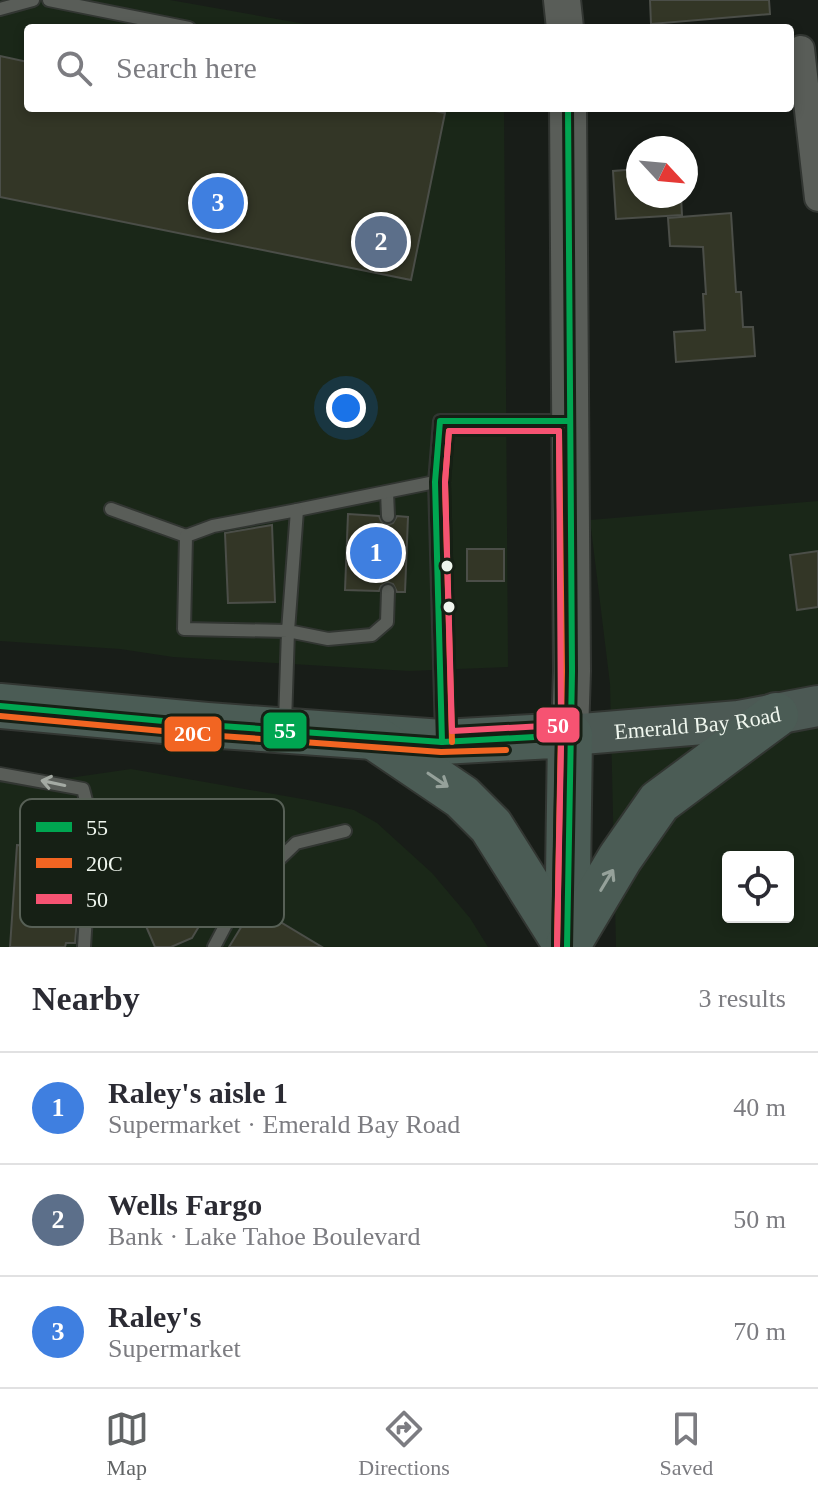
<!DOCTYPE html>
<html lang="en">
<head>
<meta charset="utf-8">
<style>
  :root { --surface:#fff; --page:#f7f7f7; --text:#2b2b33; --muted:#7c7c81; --line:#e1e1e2; --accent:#616465 }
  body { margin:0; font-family:"Times New Roman",serif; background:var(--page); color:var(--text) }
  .controls { position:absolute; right:24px; bottom:24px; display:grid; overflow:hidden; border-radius:8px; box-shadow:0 4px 12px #0003 }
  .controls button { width:72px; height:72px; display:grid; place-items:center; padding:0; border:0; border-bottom:2px solid var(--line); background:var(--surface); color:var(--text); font:40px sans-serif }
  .compass { position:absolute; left:626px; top:136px; width:72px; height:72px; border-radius:50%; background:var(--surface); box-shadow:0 4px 12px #0003; rotate:116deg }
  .you { position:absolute; left:346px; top:408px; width:28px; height:28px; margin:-20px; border:6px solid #fff; border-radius:50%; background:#1a73e8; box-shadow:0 0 0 12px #1a73e833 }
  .badge { display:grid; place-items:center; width:52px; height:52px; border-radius:50%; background:var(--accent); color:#fff; font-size:26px; font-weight:700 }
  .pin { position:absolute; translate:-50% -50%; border:4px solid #fff; box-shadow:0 2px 8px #0006 }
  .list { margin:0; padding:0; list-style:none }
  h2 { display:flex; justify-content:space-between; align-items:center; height:104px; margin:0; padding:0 32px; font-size:34px }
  h2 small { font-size:26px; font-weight:400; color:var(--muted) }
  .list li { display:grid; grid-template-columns:52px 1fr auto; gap:24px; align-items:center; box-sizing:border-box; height:112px; padding:0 32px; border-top:2px solid var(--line) }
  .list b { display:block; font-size:30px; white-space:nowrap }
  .list p { margin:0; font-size:26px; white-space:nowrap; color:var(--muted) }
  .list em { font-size:26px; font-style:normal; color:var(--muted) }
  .icon { flex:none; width:44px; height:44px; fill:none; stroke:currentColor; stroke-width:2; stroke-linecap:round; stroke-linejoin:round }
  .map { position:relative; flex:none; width:818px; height:947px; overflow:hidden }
  .search { position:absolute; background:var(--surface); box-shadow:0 4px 12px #0003; left:24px; right:24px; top:24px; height:88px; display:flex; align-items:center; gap:20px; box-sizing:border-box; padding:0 28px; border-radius:8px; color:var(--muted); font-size:30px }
  .sheet { height:440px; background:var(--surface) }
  nav { display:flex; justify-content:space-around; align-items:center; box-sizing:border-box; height:112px; border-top:2px solid var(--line); background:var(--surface); font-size:22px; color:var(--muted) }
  nav a { display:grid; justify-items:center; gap:4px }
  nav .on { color:var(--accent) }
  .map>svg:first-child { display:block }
</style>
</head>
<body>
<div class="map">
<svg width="818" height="947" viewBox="0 0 818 947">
  <rect width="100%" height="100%" fill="#181d18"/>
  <!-- built -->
  <g fill="#1a2718" fill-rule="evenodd">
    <polygon points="0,0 170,0 328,28 28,28 28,108 504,108 508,667 409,671 173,657 120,649 0,641"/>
    <path d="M818,501V947H616L610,684L590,520ZM728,857H788V917H728Z"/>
    <polygon points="0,767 62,779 131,769 308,800 354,810 377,823 432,873 470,918 488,947 0,947"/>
  </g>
  <!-- building -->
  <g fill="#333626" stroke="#4b4e48" stroke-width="2">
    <polygon points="650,0 769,0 770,14 651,24"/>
    <polygon points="0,56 28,62 28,108 419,108 445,113 411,280 0,197"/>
    <polygon points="638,169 638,196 681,196 682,215 616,219 613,171"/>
    <polygon points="731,213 736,292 741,292 743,327 753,327 755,356 676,362 674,332 705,330 703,294 706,294 703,247 670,246 668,218"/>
    <polygon points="348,514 379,516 381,521 388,525 393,523 397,516 408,517 405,592 397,592 393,584 388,582 381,586 379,591 345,590"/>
    <polygon points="272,525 275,602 228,603 225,533"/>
    <rect x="467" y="549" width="37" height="32"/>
    <polygon points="818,551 818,607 797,610 790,555"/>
    <polygon points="208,825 246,848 192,938 171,947 155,947 139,910 163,900"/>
    <polygon points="17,845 72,849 68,907 78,907 75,943 66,943 65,947 10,947"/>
    <polygon points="254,906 322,947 229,947"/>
  </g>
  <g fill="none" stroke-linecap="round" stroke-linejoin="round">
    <!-- service casing -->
    <g stroke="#323632" stroke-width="16">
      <g id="service">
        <polyline points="49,0 189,28"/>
        <polyline points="0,9 33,0"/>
        <polyline points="387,492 388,516"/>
        <polyline points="111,509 186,536"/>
        <polyline points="297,510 435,482"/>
        <polyline points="285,723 288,631 297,510 213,526 186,536 184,629 288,631 328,639 372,635 387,622 388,591"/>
        <polyline points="442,736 435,482 440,421 566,421"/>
        <polyline points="0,774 83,789 92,824 84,947"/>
        <polyline points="214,947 241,896 296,843 345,831"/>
      </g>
    </g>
    <!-- minor casing -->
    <g stroke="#323632" stroke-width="30">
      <polyline id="minor" points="801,49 818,198"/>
    </g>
    <!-- secondary casing -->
    <g stroke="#323632" stroke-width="40">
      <g id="secondary">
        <polyline points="562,0 565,28"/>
        <polyline points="568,108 572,671 570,735"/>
      </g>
    </g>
    <!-- primary casing -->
    <g stroke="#323632" stroke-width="44">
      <g id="primary">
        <path id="s1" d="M570,735L739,721L818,706"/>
      </g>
    </g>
    <!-- trunk casing -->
    <g stroke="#323632" stroke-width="48">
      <g id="trunk">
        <polyline points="0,706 207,725 442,742 570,735 567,947"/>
        <polyline points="375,738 462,797 491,826 567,947"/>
        <polyline points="568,945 620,858 659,802 776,715"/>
      </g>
    </g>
    <!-- service -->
    <use href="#service" stroke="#595d58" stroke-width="12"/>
    <!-- minor -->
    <use href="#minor" stroke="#595d58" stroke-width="26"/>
    <!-- secondary -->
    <use href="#secondary" stroke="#595d58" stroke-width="36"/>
    <!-- primary -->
    <use href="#primary" stroke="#4c5954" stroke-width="40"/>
    <!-- trunk -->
    <use href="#trunk" stroke="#4b5c55" stroke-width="44"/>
    <!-- bus-1 casing -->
    <g stroke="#162015" stroke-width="12">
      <g id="bus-1">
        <polyline points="0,706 207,725 442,742 570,735"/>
        <polyline points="442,742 435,482 440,421 569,421"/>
        <polyline points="567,947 572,671 568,108"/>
      </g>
    </g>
    <!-- bus-2 casing -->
    <g stroke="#162015" stroke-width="12">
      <g id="bus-2">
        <polyline points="0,716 206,735 441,752 506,750"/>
        <polyline points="452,742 445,482 449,431 559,431 562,671 557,947"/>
      </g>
    </g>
    <!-- bus-3 casing -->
    <g stroke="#162015" stroke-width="12">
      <g id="bus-3">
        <polygon points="449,431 559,431 561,725 452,731 445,482"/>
        <polyline points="557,947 561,746"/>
      </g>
    </g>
    <!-- bus-1 -->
    <use href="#bus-1" stroke="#00a651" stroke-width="6"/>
    <!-- bus-2 -->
    <use href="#bus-2" stroke="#f26522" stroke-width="6"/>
    <!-- bus-3 -->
    <use href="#bus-3" stroke="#f65372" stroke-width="6"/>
  </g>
  <!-- one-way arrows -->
  <defs><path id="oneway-shaft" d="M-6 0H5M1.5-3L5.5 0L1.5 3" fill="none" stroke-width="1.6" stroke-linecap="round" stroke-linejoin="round" transform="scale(2)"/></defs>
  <g stroke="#95a19a">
    <use href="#oneway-shaft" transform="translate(438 780) rotate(34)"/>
    <use href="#oneway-shaft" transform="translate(607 880) rotate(-59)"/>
  </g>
  <use stroke="#a4aaa3" href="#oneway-shaft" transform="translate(53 783) rotate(-168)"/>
  <!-- markers -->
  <g fill="#eff6ee" stroke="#162015" stroke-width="3">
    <circle cx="447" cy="566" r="7"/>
    <circle cx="449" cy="607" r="7"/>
  </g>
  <g text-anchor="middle" stroke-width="7" stroke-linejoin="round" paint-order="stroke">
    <!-- street labels -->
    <g font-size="22" fill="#eff6ee" stroke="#162015">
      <text dy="8" stroke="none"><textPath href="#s1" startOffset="128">Emerald Bay Road</textPath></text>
    </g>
  </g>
  <!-- legend -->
  <rect x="20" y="799" width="264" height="128" rx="12" fill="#162015" stroke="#576056" stroke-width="2"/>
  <rect x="36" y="822" width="36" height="10" fill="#00a651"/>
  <rect x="36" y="858" width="36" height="10" fill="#f26522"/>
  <rect x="36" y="894" width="36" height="10" fill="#f65372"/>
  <g font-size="22" fill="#eff6ee">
    <text x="86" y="835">55</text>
    <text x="86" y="871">20C</text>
    <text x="86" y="907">50</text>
  </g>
  <g stroke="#162015" stroke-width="3">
    <rect x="535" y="706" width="46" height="38" rx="8" fill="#f65372"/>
    <rect x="262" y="711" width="46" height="39" rx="8" fill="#00a651"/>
    <rect x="163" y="715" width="60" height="38" rx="8" fill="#f26522"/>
  </g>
  <g font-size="22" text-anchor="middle" font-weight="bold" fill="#fff">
    <text x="558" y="733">50</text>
    <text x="285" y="738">55</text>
    <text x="193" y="741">20C</text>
  </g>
</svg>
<div class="controls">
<button><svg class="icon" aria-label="locate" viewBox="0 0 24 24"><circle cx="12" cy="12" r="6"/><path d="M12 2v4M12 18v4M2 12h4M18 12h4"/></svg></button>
</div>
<svg class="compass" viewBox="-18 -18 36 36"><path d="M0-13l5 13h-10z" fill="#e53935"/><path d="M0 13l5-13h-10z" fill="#7c7c81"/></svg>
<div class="you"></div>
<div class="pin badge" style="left:376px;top:553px;background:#3f7fe0">1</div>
<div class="pin badge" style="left:381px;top:242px;background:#5c6f8a">2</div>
<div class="pin badge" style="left:218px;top:203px;background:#3f7fe0">3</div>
<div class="search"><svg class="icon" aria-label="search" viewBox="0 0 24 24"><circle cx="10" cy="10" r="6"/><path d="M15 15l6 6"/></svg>Search here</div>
</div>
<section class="sheet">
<h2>Nearby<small>3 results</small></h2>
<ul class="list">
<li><span class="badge" style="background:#3f7fe0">1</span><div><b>Raley's aisle 1</b><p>Supermarket · Emerald Bay Road</p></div><em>40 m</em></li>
<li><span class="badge" style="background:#5c6f8a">2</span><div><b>Wells Fargo</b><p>Bank · Lake Tahoe Boulevard</p></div><em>50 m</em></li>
<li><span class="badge" style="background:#3f7fe0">3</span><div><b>Raley's</b><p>Supermarket</p></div><em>70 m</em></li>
</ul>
</section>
<nav>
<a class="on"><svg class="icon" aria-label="map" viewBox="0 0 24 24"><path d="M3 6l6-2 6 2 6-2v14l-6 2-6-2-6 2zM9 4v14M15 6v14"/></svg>Map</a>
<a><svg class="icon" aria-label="directions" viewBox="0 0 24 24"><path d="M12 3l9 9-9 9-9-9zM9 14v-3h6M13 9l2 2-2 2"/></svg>Directions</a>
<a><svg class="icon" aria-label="saved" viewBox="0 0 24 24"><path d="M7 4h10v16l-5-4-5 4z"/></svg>Saved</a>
</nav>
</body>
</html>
